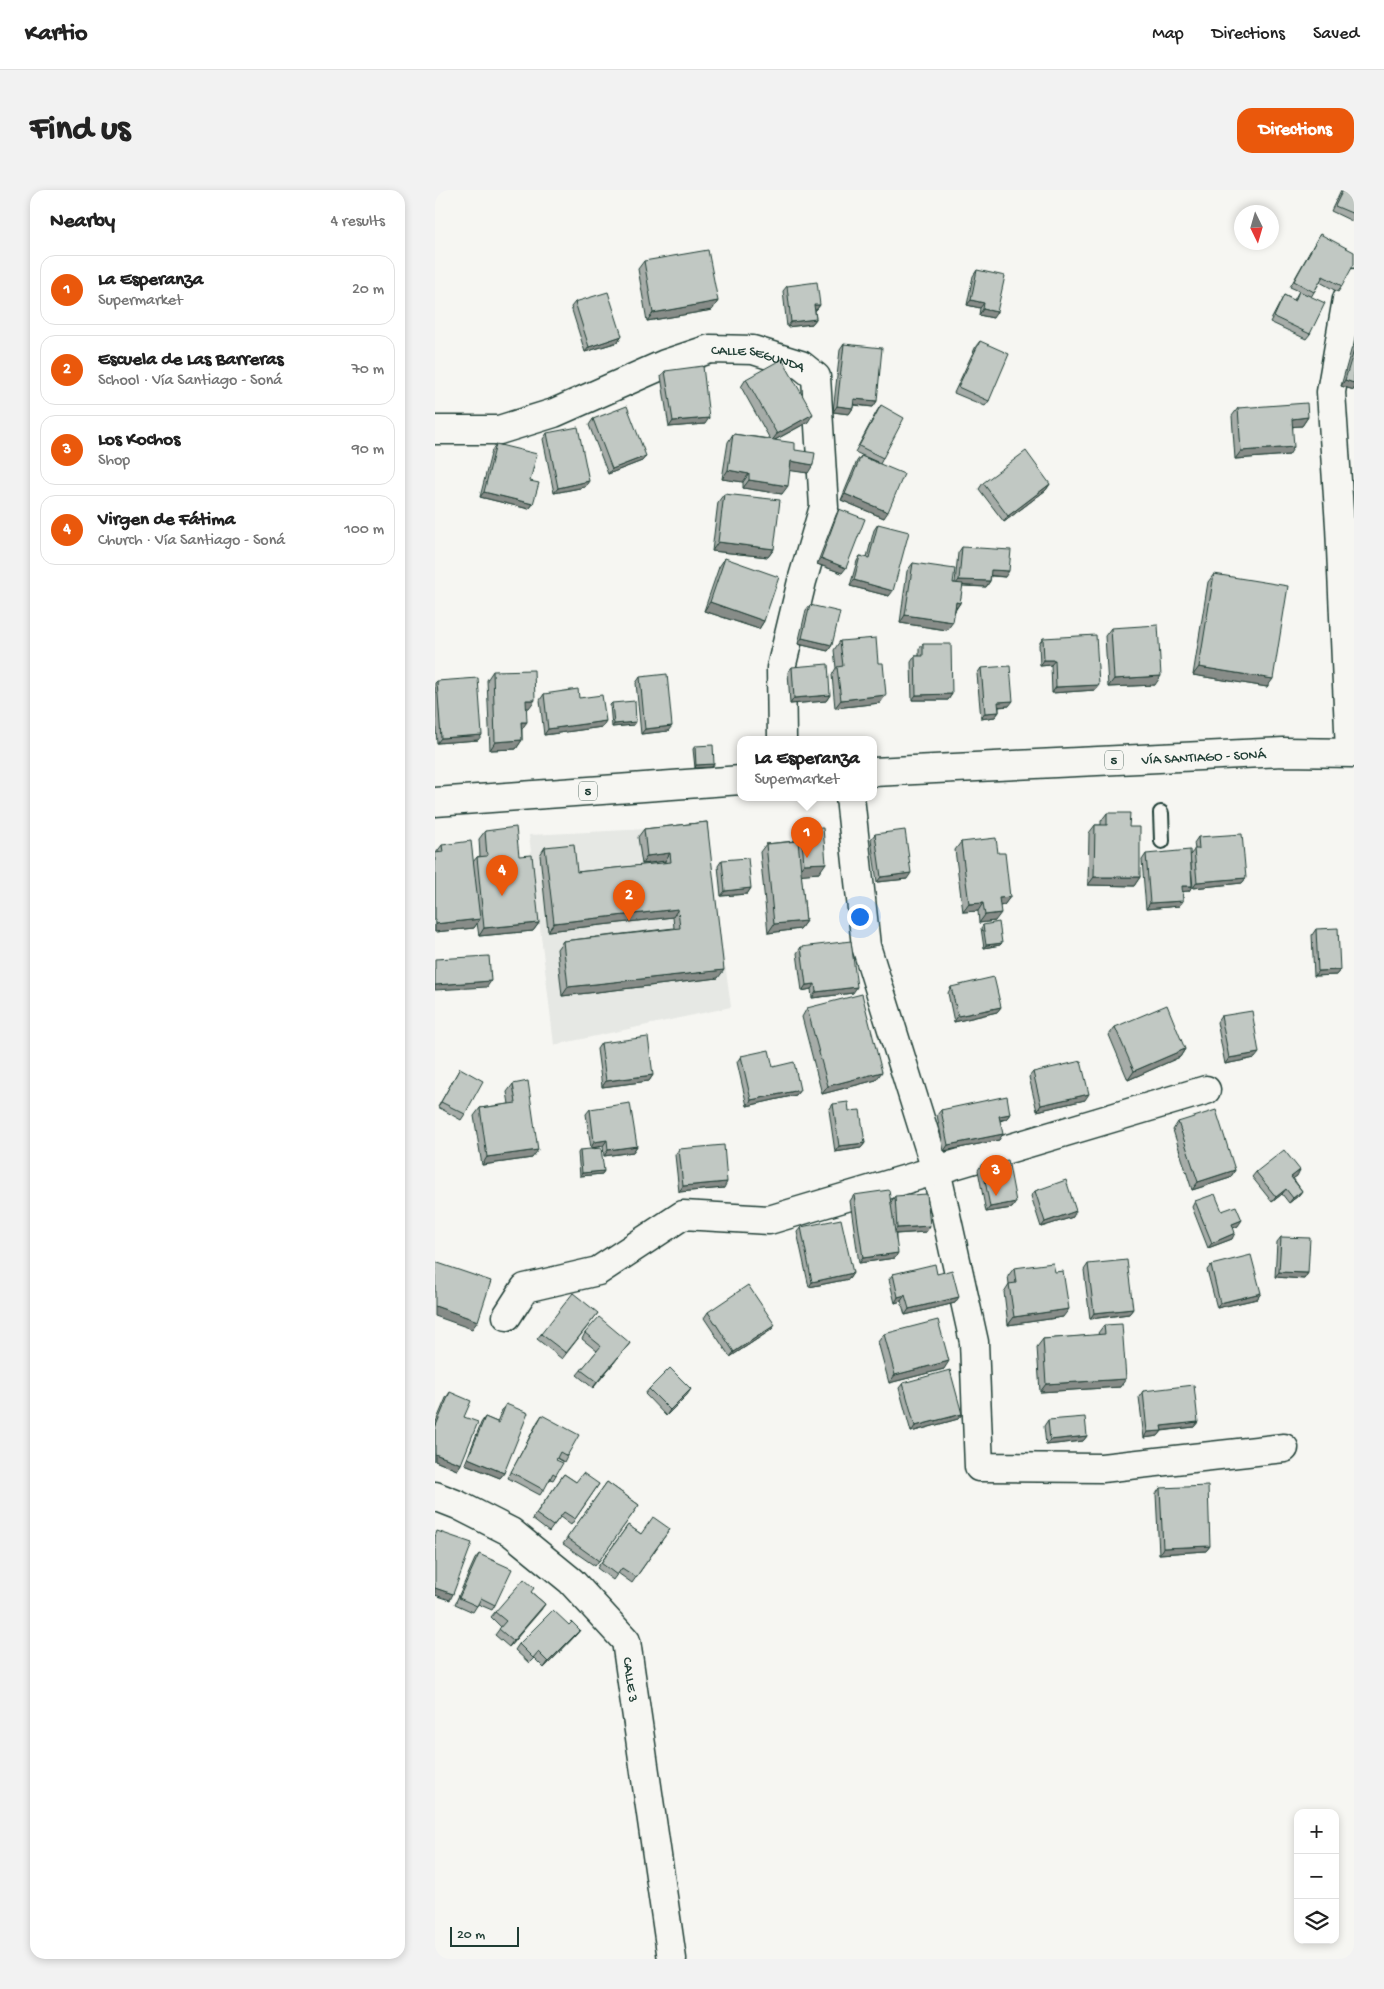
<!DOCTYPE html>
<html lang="en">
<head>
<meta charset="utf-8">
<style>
  :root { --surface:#fff; --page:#f2f2f2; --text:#222; --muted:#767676; --line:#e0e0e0; --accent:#ea580c }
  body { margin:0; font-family:"Gochi Hand",sans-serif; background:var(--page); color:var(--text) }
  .controls { position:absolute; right:15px; bottom:15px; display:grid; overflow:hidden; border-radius:10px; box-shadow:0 2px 8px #0003 }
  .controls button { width:45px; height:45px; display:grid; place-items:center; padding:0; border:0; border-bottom:1px solid var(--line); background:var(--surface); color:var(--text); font:25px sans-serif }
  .compass { position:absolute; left:799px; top:15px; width:45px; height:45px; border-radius:50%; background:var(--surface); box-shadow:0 2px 8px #0003; rotate:175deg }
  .scale { position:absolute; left:15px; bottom:12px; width:69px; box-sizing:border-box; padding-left:5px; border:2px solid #1f3d34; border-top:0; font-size:14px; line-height:18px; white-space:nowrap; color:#1f3d34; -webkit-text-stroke:4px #f6f6f2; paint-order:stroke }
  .you { position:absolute; left:424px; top:726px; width:18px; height:18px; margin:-12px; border:4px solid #fff; border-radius:50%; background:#1a73e8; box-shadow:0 0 0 8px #1a73e833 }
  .badge { display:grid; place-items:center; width:32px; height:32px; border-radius:50%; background:var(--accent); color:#fff; font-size:16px; font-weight:700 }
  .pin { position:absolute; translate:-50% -41px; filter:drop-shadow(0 1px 2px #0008) }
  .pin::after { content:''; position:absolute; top:26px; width:18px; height:15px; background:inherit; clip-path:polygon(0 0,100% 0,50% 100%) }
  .popup { position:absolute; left:302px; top:546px; width:140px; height:65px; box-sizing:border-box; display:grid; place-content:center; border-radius:10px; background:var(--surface); filter:drop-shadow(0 1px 4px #0005); font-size:16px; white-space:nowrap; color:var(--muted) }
  .popup b { font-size:19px; color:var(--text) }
  .popup::after { content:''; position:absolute; left:50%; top:100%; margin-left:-10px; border:10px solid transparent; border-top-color:var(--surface) }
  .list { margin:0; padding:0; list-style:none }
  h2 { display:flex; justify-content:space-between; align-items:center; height:65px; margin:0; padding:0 20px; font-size:21px }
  h2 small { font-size:16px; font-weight:400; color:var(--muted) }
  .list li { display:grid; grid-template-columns:32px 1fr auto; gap:15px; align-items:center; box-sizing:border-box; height:70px; margin:0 10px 10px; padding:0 10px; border:1px solid var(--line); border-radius:15px }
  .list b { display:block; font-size:19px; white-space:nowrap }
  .list p { margin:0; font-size:16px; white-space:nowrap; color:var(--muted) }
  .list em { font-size:16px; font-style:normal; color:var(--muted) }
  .icon { flex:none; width:28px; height:28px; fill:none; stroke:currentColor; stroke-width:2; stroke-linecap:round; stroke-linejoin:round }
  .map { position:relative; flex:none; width:919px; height:1769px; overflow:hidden; border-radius:15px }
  header { display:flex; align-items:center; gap:30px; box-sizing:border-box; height:70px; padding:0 25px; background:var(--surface); border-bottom:1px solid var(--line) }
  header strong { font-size:24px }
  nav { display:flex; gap:28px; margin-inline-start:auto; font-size:18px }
  .intro { display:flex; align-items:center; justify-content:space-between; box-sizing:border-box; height:120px; padding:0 30px }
  h1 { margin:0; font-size:35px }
  .button { padding:12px 22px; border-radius:15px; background:var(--accent); color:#fff; font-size:18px; font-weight:700 }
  main { display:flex; gap:30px; padding:0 30px }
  aside { flex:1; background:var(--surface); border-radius:15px; box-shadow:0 2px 8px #0003 }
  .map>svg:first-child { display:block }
</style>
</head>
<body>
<header>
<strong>Kartio</strong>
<nav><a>Map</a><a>Directions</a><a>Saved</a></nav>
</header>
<div class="intro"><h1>Find us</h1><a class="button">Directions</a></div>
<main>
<aside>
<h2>Nearby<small>4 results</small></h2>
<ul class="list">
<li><span class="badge">1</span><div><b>La Esperanza</b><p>Supermarket</p></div><em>20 m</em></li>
<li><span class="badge">2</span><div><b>Escuela de Las Barreras</b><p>School · Vía Santiago - Soná</p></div><em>70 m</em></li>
<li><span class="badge">3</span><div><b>Los Kochos</b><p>Shop</p></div><em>90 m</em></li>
<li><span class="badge">4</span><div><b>Virgen de Fátima</b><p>Church · Vía Santiago - Soná</p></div><em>100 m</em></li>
</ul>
</aside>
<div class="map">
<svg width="919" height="1769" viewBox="0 0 919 1769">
  <rect width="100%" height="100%" fill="#f6f6f2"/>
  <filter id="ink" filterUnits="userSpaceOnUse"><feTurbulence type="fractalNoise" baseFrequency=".02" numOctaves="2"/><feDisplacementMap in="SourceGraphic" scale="10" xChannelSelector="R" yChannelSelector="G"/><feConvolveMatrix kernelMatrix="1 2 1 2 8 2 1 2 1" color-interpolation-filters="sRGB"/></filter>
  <g filter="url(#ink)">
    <!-- built -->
    <polygon fill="#e6e8e4" points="271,636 296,817 119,855 94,645"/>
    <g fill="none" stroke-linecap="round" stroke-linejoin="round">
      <!-- service casing -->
      <g stroke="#1f3d34" stroke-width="18">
        <polyline id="service" points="726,623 727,651"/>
      </g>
      <!-- minor casing -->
      <g stroke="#1f3d34" stroke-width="31">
        <g id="minor">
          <path id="s1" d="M0,240H64L119,223L230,174L275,159L318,160L366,175L381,187L389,317L367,391L346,478L347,549"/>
          <polyline points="915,562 905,336 896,202 912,109 919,93"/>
          <polyline points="415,607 431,756 501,980 539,1152 544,1277 667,1278 849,1258"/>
          <polyline points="72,1126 90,1098 163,1081 248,1025 334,1030 771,900"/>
          <path id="s2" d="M0,1306L23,1315L76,1342L136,1391L191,1451L237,1769"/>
        </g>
      </g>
      <!-- primary casing -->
      <g stroke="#1f3d34" stroke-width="31">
        <g id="primary">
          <path id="s3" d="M438,582L848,562L919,563"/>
          <polyline points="0,612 306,590"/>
        </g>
      </g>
      <!-- service -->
      <use href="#service" stroke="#f6f6f2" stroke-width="14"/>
      <!-- minor -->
      <use href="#minor" stroke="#f6f6f2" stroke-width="28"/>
      <!-- primary -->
      <use href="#primary" stroke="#f6f6f2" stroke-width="28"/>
    </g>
    <!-- wall -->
    <g fill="#a6aca8" stroke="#1f3d34">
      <polygon points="906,0 919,0 919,32 896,21"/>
      <polygon points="885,44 907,96 903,102 885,92 876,107 875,144 871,149 835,132 846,111 849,105 859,110 864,101 855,97 882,49"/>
      <polygon points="209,71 283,111 277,120 212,131 203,79"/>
      <polygon points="542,80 558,128 544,125 545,118 532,115 538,86"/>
      <polygon points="352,96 385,115 381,120 380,120 381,129 377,134 352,137 348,101"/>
      <polygon points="140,112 187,146 183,152 150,162 136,117"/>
      <polygon points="545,151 554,211 550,216 519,203 541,156"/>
      <polygon points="409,154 442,211 438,217 418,215 418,218 414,224 398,222 405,160"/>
      <polygon points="919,155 919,200 906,196 917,157"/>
      <polygon points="230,181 270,234 234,237 226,186"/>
      <polygon points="311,189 373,232 340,250 360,260 373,283 355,280 347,304 308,298 308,292 287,289 293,252 298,244 335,249 306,197"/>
      <polygon points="446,215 448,268 445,274 449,328 406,310 422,271 426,266 442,272 420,262 442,221"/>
      <polygon points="803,218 873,227 867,236 858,236 854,265 800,269 797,226"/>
      <polygon points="158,229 211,266 207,271 173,284 154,235"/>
      <polygon points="112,243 150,297 119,303 108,249"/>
      <polygon points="61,254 95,291 98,314 94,319 45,307 57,260"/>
      <polygon points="548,293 615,294 611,300 569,332 544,299"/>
      <polygon points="289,304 339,359 333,367 277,361 283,312"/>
      <polygon points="404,319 407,383 382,374 401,325"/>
      <polygon points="443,334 454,406 415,396 422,371 425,366 432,367 439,340"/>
      <polygon points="527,357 570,387 556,386 555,391 551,397 527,396 525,413 520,421 512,440 465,433 472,381 478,373 518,393 520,393 523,363"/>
      <polygon points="290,368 329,431 324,439 269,421 284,377"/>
      <polygon points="779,384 832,497 758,485 773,392"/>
      <polygon points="375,415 397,455 393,461 363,454 371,420"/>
      <polygon points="676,438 720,495 673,497 670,446"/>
      <polygon points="608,448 660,500 617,503 616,475 605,476 604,454"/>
      <polygon points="405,451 445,513 400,518 397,485 401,478 399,460"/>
      <polygon points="488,454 517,504 513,510 477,510 476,472 480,466 484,466 484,459"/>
      <polygon points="357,477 395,505 391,511 355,514 353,482"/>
      <polygon points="546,478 574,516 564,517 564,522 560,527 546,529 542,484"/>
      <polygon points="58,481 94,518 91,518 87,539 87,550 81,559 55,560 52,490"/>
      <polygon points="205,487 233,541 206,544 201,493"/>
      <polygon points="2,491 43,550 2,553 0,527 0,493"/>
      <polygon points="109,504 144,508 167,537 109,545 105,510"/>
      <polygon points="177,513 199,535 177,537 175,515"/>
      <polygon points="260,556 279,574 277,577 260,578 258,559"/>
      <polygon points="672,623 694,637 705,687 699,696 653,695 654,643 660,635 666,635 666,631"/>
      <polygon points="272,632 283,788 127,806 122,759 128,751 239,738 238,727 113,741 105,665 110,657 142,682 230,673 230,671 207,674 203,647 209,639"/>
      <polygon points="366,639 384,683 366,684 371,731 365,739 333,743 325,662 331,654 359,651 359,650"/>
      <polygon points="50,641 84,666 104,733 98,741 44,746 42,733 39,738 0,742 0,663 1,663 7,655 38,672 42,667 45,666 44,649"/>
      <polygon points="440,644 472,689 442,692 436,649"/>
      <polygon points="763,647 811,688 807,693 758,698 755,665 760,659 759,653"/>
      <polygon points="526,652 563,663 575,707 569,715 565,716 560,731 544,733 543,721 528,722 520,660"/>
      <polygon points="711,664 757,696 754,701 748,701 748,711 744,716 711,719 707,670"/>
      <polygon points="287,670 316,698 312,704 286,706 283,676"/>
      <polygon points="548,735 567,753 565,755 549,758 546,738"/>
      <polygon points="881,739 905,780 901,785 879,786 877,745"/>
      <polygon points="366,757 418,803 377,808 376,799 367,801 362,763"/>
      <polygon points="516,797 566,817 562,822 519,832 513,803"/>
      <polygon points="372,818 441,890 387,904 367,827"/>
      <polygon points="786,826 820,868 790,874 782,832"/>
      <polygon points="680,837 750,859 745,867 693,890 674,845"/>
      <polygon points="166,853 218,885 214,891 167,897 162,859"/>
      <polygon points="306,866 338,877 365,900 361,905 312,916 302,872"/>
      <polygon points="25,878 30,924 26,930 3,917"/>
      <polygon points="598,882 650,910 602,921 594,887"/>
      <polygon points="78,894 97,968 47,975 39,926 45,918 74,914 72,902"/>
      <polygon points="398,914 414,921 430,953 426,958 400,962 394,920"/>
      <polygon points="155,919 202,956 198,962 169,966 168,956 156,958 151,924"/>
      <polygon points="506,920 575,924 571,929 565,931 564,950 509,961 502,925"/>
      <polygon points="743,932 800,980 795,988 757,1000 738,940"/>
      <polygon points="244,959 289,998 244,1002 240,965"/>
      <polygon points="145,960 169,981 167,984 145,986 143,963"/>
      <polygon points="547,974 581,1012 577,1018 551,1022 543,980"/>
      <polygon points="821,982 862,986 858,988 867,1001 863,1006 854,1013 847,1004 837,1012 817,987"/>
      <polygon points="600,1001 638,1027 606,1037 596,1006"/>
      <polygon points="419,1005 456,1012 460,1006 491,1042 461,1044 460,1068 424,1073 415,1011"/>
      <polygon points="760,1011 787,1021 803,1036 798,1038 797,1049 773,1058 757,1017"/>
      <polygon points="366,1037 418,1083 414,1089 374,1097 362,1042"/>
      <polygon points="846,1047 873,1083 869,1089 840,1087 842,1052"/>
      <polygon points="653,1074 698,1119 694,1124 655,1129 649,1080"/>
      <polygon points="776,1075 826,1103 822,1109 782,1118 772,1080"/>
      <polygon points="579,1078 628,1127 573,1135 569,1102 574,1094 573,1086"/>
      <polygon points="458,1084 502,1084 520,1113 470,1125 466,1111 460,1113 454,1089"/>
      <polygon points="273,1122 340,1135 336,1140 295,1167 269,1128"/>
      <polygon points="163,1123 127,1169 102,1149 106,1144"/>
      <polygon points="669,1135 685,1197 605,1202 602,1157 608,1149 664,1145 663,1143"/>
      <polygon points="150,1143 191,1158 158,1198 142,1185 162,1161 147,1149"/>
      <polygon points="449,1144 509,1179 454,1193 443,1152"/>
      <polygon points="468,1193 527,1224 523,1229 476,1242 464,1198"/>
      <polygon points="214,1199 252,1205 231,1226 210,1204"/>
      <polygon points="708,1201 763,1232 759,1237 727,1241 723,1246 709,1248 704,1207"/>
      <polygon points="15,1202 29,1227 26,1274 22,1280 0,1271 0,1234 11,1208"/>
      <polygon points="71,1214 69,1283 65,1288 30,1274 46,1233 50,1227 62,1232 67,1220"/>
      <polygon points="107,1225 132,1266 129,1272 122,1268 121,1270 121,1285 118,1290 115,1289 105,1305 73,1288 103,1231"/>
      <polygon points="613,1230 652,1246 648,1251 611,1255 609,1236"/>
      <polygon points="129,1284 141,1292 164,1294 136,1335 125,1327 114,1342 97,1329"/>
      <polygon points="172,1292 204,1315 160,1376 128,1354"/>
      <polygon points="725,1298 775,1356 771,1361 724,1364 721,1304"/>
      <polygon points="193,1335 206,1344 235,1339 197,1393 183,1383 178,1390 162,1378"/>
      <polygon points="44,1364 60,1415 57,1420 43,1414 38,1422 20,1414 40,1369"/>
      <polygon points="96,1402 110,1414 74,1457 60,1445 66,1437 56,1427 60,1422"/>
      <polygon points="134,1435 145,1440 141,1445 109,1478 99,1468 94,1473 80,1460 84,1454"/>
    </g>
    <!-- shaded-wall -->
    <g fill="#878c88" stroke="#1f3d34">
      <polygon points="536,110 549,113 545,118 532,115"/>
      <polygon points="283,111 277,120 212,131 218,123"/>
      <polygon points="379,115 385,115 381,120 375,121"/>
      <polygon points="548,119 562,122 558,128 544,125"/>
      <polygon points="381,129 377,134 352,137 356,132"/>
      <polygon points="187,146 183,152 150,162 154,157"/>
      <polygon points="910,190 919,193 919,200 906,196"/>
      <polygon points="419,209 442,211 438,217 415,214"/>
      <polygon points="402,216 418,218 414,224 398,222"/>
      <polygon points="378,224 373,232 336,252 342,244"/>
      <polygon points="873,227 867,236 852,237 857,229"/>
      <polygon points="274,228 270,234 234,237 238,231"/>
      <polygon points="859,257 854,265 800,269 806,261"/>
      <polygon points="211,266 207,271 173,284 177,279"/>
      <polygon points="356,271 378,275 373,283 351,280"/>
      <polygon points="293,280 314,284 308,292 287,289"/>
      <polygon points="314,290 353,296 347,304 308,298"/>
      <polygon points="154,291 150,297 119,303 123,298"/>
      <polygon points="615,294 611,300 569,332 573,326"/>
      <polygon points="49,302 98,314 94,319 45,307"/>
      <polygon points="410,304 453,322 449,328 406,310"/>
      <polygon points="283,352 339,359 333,367 277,361"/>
      <polygon points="386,368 411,378 407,383 382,374"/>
      <polygon points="556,380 574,381 570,387 552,385"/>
      <polygon points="419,390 458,401 454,406 415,396"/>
      <polygon points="524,390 555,391 551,397 520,395"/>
      <polygon points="275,412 329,431 324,439 269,421"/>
      <polygon points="521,412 525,413 519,421"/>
      <polygon points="470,425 518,432 512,440 465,433"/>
      <polygon points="367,448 397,455 393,461 363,454"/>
      <polygon points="609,470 620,470 616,475 605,476"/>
      <polygon points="764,477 838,489 832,497 758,485"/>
      <polygon points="726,486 720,495 673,497 679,489"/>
      <polygon points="664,495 660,500 617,503 621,497"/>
      <polygon points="517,504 513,510 477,510 481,505"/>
      <polygon points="395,505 391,511 355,514 359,508"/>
      <polygon points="451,505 445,513 400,518 406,510"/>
      <polygon points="91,510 100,510 94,518 85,518"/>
      <polygon points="578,511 574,516 559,517 563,512"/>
      <polygon points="564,522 560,527 546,529 550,523"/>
      <polygon points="171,531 167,537 109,545 113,539"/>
      <polygon points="86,532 92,532 86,540"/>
      <polygon points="201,532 199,535 177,537 179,534"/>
      <polygon points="237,536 233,541 206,544 210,539"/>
      <polygon points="47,545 43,550 2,553 6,548"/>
      <polygon points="87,550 81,559 55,560 60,552"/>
      <polygon points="279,574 277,577 260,578 261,575"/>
      <polygon points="235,663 230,671 207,674 212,666"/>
      <polygon points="391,673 384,683 361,685 369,674"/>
      <polygon points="476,683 472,689 442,692 446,687"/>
      <polygon points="659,687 705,687 699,696 653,695"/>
      <polygon points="811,688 807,693 758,698 762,692"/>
      <polygon points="747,696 757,696 754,701 744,702"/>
      <polygon points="316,698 312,704 286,706 290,701"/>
      <polygon points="575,707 569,715 559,716 564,708"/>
      <polygon points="748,711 744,716 711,719 715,713"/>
      <polygon points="548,713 543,721 528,722 534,714"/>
      <polygon points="243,719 238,727 113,741 119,733"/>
      <polygon points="566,723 560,731 544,733 550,725"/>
      <polygon points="45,729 39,738 0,742 0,734"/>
      <polygon points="371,731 365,739 333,743 339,734"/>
      <polygon points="104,733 98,741 44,746 49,738"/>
      <polygon points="567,753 565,755 549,758 551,755"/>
      <polygon points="289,780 283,788 127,806 133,797"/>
      <polygon points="905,780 901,785 879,786 883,781"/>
      <polygon points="56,791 52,797 0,800 0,795"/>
      <polygon points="380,794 376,799 367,801 371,795"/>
      <polygon points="422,797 418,803 377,808 381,802"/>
      <polygon points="566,817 562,822 519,832 523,826"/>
      <polygon points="750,859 745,867 693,890 699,881"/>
      <polygon points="824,863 820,868 790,874 794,868"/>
      <polygon points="447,882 441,890 387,904 393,896"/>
      <polygon points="218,885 214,891 167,897 171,891"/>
      <polygon points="365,900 361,905 312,916 316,910"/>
      <polygon points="654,904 650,910 602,921 606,915"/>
      <polygon points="575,924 571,929 561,931 564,926"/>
      <polygon points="568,944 564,950 509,961 513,955"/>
      <polygon points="172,950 168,956 156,958 159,952"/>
      <polygon points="430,953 426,958 400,962 404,956"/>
      <polygon points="202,956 198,962 169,966 173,960"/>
      <polygon points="103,960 97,968 47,975 52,967"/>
      <polygon points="800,980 795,988 757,1000 763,992"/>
      <polygon points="865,980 862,986 853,992 856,987"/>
      <polygon points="169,981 167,984 145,986 147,983"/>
      <polygon points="292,992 289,998 244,1002 248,996"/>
      <polygon points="851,999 847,1004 837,1012 841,1007"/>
      <polygon points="867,1001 863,1006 854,1013 858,1008"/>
      <polygon points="581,1012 577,1018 551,1022 555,1017"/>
      <polygon points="641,1021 638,1027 606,1037 610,1032"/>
      <polygon points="807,1030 803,1036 793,1040 797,1034"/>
      <polygon points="495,1036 491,1042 458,1044 462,1038"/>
      <polygon points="800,1043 797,1049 773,1058 777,1053"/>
      <polygon points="463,1063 460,1068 424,1073 428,1068"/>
      <polygon points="844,1082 873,1083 869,1089 840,1087"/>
      <polygon points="418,1083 414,1089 374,1097 377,1092"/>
      <polygon points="826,1103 822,1109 782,1118 785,1113"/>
      <polygon points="470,1105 466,1111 460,1113 463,1107"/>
      <polygon points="524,1107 520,1113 470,1125 474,1119"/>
      <polygon points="0,1116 43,1131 37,1139 0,1126"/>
      <polygon points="634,1119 628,1127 573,1135 579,1127"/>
      <polygon points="698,1119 694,1124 655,1129 659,1123"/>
      <polygon points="340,1135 336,1140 295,1167 299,1162"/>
      <polygon points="195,1153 191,1158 158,1198 162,1192"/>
      <polygon points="514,1171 509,1179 454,1193 460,1185"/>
      <polygon points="691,1189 685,1197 605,1202 611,1194"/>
      <polygon points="256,1199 252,1205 231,1226 235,1220"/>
      <polygon points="527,1224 523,1229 476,1242 480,1236"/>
      <polygon points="763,1232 759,1237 723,1241 726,1236"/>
      <polygon points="727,1241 723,1246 709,1248 712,1242"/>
      <polygon points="652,1246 648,1251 611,1255 615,1250"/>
      <polygon points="0,1264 26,1274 22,1280 0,1271"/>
      <polygon points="33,1268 69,1283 65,1288 30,1274"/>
      <polygon points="775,1356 771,1361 724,1364 728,1358"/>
      <polygon points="0,1398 18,1404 15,1410 0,1405"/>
      <polygon points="110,1414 106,1420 74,1457 78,1451"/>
      <polygon points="145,1440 141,1445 109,1478 113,1472"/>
    </g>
    <!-- building -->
    <g fill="#c1c8c3" stroke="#1f3d34">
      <polygon points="908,0 919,0 919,24 900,16"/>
      <polygon points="885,44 919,62 919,74 907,96 888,86 879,102 859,91"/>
      <polygon points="273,60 283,111 218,123 209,71"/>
      <polygon points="542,80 570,86 562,122 548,119 549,113 536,110"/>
      <polygon points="382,92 385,115 379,115 381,129 356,132 352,96"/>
      <polygon points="864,101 890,113 875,144 839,127 849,105 860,111"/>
      <polygon points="173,102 187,146 154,157 140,112"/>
      <polygon points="545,151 574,164 554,211 523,197"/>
      <polygon points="409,154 447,158 442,211 419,209 418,218 402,216"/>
      <polygon points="919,160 919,193 910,190"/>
      <polygon points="347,169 378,224 342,244 311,189"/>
      <polygon points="268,176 274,228 238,231 230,181"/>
      <polygon points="872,213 873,227 857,229 859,257 806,261 803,218"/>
      <polygon points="446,215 469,228 448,268 424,256"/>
      <polygon points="192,216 211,266 177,279 158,229"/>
      <polygon points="143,237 154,291 123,298 112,243"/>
      <polygon points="298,244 360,253 360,260 380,263 378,275 356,271 353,296 314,290 314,284 293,280"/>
      <polygon points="61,254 102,264 95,291 104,293 98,314 49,302"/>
      <polygon points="591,261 615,294 573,326 548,293"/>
      <polygon points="426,266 469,284 453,322 410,304"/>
      <polygon points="289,304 345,310 339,359 283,352"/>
      <polygon points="404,319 430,329 411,378 386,368"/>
      <polygon points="443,334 474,342 458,401 419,390 425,366 434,368"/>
      <polygon points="527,357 576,360 574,381 556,380 555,391 524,390"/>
      <polygon points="290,368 344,387 329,431 275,412"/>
      <polygon points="478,373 520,379 518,393 528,394 525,413 521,412 518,432 470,425"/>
      <polygon points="779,384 853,396 838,489 764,477"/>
      <polygon points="375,415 405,422 397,455 367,448"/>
      <polygon points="723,435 726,486 679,489 676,438"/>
      <polygon points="661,445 664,495 621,497 620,470 609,470 608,448"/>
      <polygon points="441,448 443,473 448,473 451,505 406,510 402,477 408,476 405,451"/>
      <polygon points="488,454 516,454 517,504 481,505 480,466 488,466"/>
      <polygon points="393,474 395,505 359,508 357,477"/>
      <polygon points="575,476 578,511 563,512 564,522 550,523 546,478"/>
      <polygon points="99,480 100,510 91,510 92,532 86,532 87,550 60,552 58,481"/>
      <polygon points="232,484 237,536 210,539 205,487"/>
      <polygon points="43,488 47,545 6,548 2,491"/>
      <polygon points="143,499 144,508 167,505 171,531 113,539 109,504"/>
      <polygon points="200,511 201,532 179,534 177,513"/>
      <polygon points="278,555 279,574 261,575 260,556"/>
      <polygon points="672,623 695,623 694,637 705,637 705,687 659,687 660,635 672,635"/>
      <polygon points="272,632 289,780 133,797 128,751 245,738 243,719 119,733 110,657 139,654 142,682 236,672 235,663 212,666 209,639"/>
      <polygon points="81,637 84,666 97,665 104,733 49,738 42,667 52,666 50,641"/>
      <polygon points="388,638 391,673 369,674 366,639"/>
      <polygon points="470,640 476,683 446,687 440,644"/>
      <polygon points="807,644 811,688 762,692 759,659 764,659 763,647"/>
      <polygon points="561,648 563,663 570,663 575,707 564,708 566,723 550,725 548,713 534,714 526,652"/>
      <polygon points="36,651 45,729 0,734 0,663 8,662 7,655"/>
      <polygon points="363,651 371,731 339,734 331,654"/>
      <polygon points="755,660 757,696 747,696 748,711 715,713 711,664"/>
      <polygon points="313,668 316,698 290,701 287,670"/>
      <polygon points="564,732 567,753 551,755 548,735"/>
      <polygon points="903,738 905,780 883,781 881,739"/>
      <polygon points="416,751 422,797 381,802 380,794 371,795 366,757"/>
      <polygon points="54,766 56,791 0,795 0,769"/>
      <polygon points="559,787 566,817 523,826 516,797"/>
      <polygon points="427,804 447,882 393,896 372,818"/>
      <polygon points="732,815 750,859 699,881 680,837"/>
      <polygon points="817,821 824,863 794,868 786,826"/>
      <polygon points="213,847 218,885 171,891 166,853"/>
      <polygon points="334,860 338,877 359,872 365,900 316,910 306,866"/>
      <polygon points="646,871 654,904 606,915 598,882"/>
      <polygon points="25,878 48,891 30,924 6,912"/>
      <polygon points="93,891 103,960 52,967 45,918 81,913 78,894"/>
      <polygon points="572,906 575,924 564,926 568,944 513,955 506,920"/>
      <polygon points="413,912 414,921 425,920 430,953 404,956 398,914"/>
      <polygon points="195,913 202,956 173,960 172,950 159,952 155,919"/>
      <polygon points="781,920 800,980 763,992 743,932"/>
      <polygon points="289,955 292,992 248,996 244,959"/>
      <polygon points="166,958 169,981 147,983 145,960"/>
      <polygon points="849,960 865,980 856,987 867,1001 858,1008 851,999 841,1007 821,982"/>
      <polygon points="573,970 581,1012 555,1017 547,974"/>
      <polygon points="631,990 641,1021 610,1032 600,1001"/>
      <polygon points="454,1000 463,1063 428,1068 419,1005"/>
      <polygon points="492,1004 495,1036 462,1038 460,1006"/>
      <polygon points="780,1004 787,1021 801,1016 807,1030 797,1034 800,1043 777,1053 760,1011"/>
      <polygon points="406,1029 418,1083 377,1092 366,1037"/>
      <polygon points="846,1047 875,1048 873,1083 844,1082"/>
      <polygon points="816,1065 826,1103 785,1113 776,1075"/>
      <polygon points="692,1070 698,1119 659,1123 653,1074"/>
      <polygon points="0,1072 56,1091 43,1131 0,1116"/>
      <polygon points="618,1073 620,1082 628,1081 634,1119 579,1127 574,1094 581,1093 579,1078"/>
      <polygon points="500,1074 502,1084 517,1080 524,1107 474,1119 470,1105 463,1107 458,1084"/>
      <polygon points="313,1095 340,1135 299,1162 273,1122"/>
      <polygon points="138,1103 163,1123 131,1163 106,1144"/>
      <polygon points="164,1127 195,1153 162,1192 146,1180 166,1156 150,1143"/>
      <polygon points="503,1130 514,1171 460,1185 449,1144"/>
      <polygon points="687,1134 691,1189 611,1194 608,1149 670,1144 669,1135"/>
      <polygon points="235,1178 256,1199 235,1220 214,1199"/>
      <polygon points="515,1180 527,1224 480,1236 468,1193"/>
      <polygon points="759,1195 763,1232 726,1236 727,1241 712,1242 708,1201"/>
      <polygon points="15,1202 36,1211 29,1227 43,1232 26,1274 0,1264 0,1238"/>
      <polygon points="71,1214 93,1223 69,1283 33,1268 50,1227 64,1233"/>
      <polygon points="107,1225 144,1245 132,1266 125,1262 121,1270 128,1273 121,1285 118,1283 109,1300 76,1282"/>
      <polygon points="650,1227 652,1246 615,1250 613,1230"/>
      <polygon points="148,1283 164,1294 140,1329 129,1322 118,1336 101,1324 129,1284 141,1292"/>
      <polygon points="172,1292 204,1315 164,1371 132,1348"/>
      <polygon points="773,1296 775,1356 728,1358 725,1298"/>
      <polygon points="218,1327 235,1339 201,1387 187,1378 182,1385 166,1373 193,1335 206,1344"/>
      <polygon points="2,1341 37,1353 18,1404 0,1398 0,1347"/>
      <polygon points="44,1364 77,1379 60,1415 46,1408 42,1416 24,1408"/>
      <polygon points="89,1389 99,1398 96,1402 110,1414 78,1451 64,1439 71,1431 60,1422"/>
      <polygon points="118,1420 134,1435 137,1432 145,1440 113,1472 103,1462 98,1468 84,1454"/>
    </g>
  </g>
  <g text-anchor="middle" stroke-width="4" stroke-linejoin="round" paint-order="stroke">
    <!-- shield labels -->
    <g fill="#f6f6f2" stroke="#60746d" stroke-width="1">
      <rect x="670" y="560.5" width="18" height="19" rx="4"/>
      <rect x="144" y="591.5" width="18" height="19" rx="4"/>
    </g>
    <g font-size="12" font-weight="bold" fill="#1f3d34">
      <text x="679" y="574">5</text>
      <text x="153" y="605">5</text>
    </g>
    <!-- street labels -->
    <g font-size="14" fill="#1f3d34" stroke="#f6f6f2">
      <text dy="5" stroke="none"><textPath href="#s1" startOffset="340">CALLE SEGUNDA</textPath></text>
      <text dy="5" stroke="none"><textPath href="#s3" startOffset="331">VÍA SANTIAGO - SONÁ</textPath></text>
      <text dy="5" stroke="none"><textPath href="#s2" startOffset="282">CALLE 3</textPath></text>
    </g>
  </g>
</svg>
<div class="controls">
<button>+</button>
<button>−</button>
<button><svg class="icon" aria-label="layers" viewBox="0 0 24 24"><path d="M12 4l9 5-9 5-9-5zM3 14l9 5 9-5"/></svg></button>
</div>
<svg class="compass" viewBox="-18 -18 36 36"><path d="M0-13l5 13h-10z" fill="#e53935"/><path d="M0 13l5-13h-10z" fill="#767676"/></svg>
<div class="scale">20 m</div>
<div class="you"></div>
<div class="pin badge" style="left:372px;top:668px">1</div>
<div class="popup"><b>La Esperanza</b>Supermarket</div>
<div class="pin badge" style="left:194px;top:731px">2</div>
<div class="pin badge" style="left:561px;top:1006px">3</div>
<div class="pin badge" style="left:67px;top:706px">4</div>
</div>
</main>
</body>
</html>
